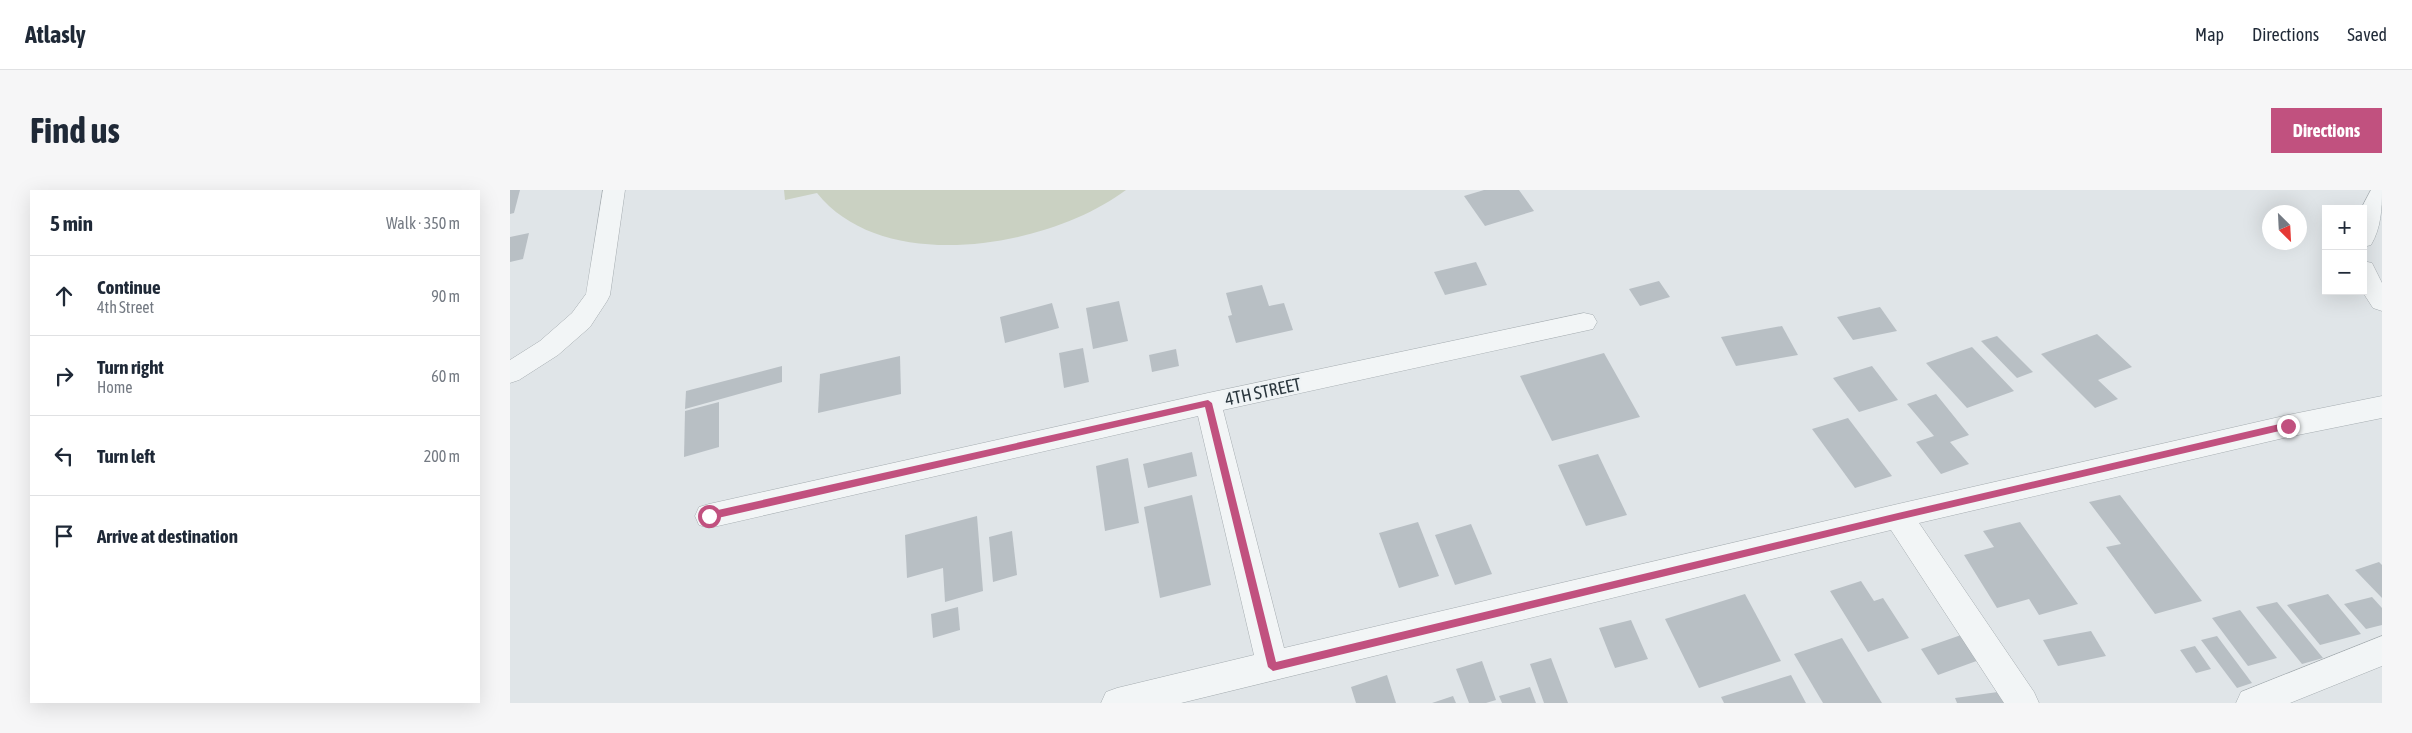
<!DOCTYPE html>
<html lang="en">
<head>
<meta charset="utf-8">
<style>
  :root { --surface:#fff; --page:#f6f6f7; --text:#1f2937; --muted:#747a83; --line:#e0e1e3; --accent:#c1517f }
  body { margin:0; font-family:"Asap Condensed",sans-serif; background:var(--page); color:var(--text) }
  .controls { position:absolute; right:15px; top:15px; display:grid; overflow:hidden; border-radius:0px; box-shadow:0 5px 20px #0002 }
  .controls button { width:45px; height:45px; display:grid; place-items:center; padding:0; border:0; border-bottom:1px solid var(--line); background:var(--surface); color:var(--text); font:25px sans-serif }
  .compass { position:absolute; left:1752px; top:15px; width:45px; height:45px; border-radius:50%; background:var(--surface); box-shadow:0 5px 20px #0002; rotate:156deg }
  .stop { position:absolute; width:15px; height:15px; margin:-11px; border:4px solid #c1517f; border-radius:50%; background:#fff }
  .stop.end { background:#c1517f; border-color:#fff; box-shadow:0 1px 5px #0008 }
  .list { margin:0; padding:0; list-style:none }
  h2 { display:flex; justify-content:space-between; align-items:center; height:65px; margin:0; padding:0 20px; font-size:21px }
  h2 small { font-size:16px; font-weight:400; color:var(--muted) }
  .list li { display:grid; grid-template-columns:32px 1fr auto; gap:15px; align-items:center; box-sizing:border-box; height:80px; padding:0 20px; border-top:1px solid var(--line) }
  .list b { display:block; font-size:19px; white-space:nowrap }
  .list p { margin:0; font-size:16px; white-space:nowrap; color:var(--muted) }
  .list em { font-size:16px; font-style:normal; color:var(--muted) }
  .icon { flex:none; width:28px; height:28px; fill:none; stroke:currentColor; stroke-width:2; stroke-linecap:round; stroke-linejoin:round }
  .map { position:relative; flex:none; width:1872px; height:513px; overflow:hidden; border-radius:0px }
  header { display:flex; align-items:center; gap:30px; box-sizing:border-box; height:70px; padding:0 25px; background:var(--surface); border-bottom:1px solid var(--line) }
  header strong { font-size:24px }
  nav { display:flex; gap:28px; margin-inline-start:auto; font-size:18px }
  .intro { display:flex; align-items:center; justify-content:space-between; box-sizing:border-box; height:120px; padding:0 30px }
  h1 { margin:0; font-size:35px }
  .button { padding:12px 22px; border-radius:0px; background:var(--accent); color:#fff; font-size:18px; font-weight:700 }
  main { display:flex; gap:30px; padding:0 30px }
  aside { flex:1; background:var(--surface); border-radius:0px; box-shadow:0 5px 20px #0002 }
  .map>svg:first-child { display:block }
</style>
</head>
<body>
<header>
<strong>Atlasly</strong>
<nav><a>Map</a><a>Directions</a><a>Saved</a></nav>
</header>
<div class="intro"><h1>Find us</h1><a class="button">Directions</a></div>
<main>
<aside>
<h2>5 min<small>Walk · 350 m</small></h2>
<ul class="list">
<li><svg class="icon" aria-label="ahead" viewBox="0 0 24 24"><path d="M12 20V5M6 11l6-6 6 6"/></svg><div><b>Continue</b><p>4th Street</p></div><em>90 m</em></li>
<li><svg class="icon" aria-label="right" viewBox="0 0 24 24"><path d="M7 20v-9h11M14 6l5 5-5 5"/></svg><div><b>Turn right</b><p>Home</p></div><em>60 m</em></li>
<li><svg class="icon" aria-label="left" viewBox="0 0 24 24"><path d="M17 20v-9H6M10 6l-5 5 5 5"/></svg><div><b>Turn left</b></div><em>200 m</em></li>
<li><svg class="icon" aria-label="arrive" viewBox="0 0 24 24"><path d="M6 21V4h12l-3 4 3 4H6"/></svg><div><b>Arrive at destination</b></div></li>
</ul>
</aside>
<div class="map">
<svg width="1872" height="513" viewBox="0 0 1872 513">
  <rect width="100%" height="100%" fill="#e0e5e8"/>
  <!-- green -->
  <path fill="#cad1c2" d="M274,0H616C540,57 374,87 307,3L275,10Z"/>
  <!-- building -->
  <g fill="#b8bfc4">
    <polygon points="0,0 10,0 4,23 0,24"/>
    <polygon points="974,0 1009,0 1024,21 975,36 954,6"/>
    <polygon points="19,43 13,69 0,72 0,47"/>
    <polygon points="966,72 977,95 935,105 924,82"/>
    <polygon points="1149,91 1160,107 1130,116 1119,99"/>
    <polygon points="752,95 759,116 774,113 783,140 726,153 718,126 722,125 716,103"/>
    <polygon points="609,111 618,151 583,159 576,118"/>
    <polygon points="542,113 549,138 495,153 490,127"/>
    <polygon points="1370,117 1387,141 1343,150 1327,127"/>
    <polygon points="1272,136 1288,165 1226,176 1211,147"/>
    <polygon points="1587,144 1622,177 1588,190 1608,209 1585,218 1531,164"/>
    <polygon points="1487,146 1523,182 1507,188 1471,151"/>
    <polygon points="1462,157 1504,201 1457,218 1416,173"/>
    <polygon points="573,158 579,192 554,198 549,163"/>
    <polygon points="666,159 669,176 642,182 639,165"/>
    <polygon points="1094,163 1130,227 1042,251 1010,186"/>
    <polygon points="390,166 391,204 308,223 310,184"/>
    <polygon points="272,176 272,192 175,219 176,201"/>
    <polygon points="1362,176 1388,210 1349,222 1323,188"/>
    <polygon points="1426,204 1459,245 1440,252 1459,274 1431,284 1406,252 1424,246 1397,214"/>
    <polygon points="209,212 209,257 174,267 175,221"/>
    <polygon points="1338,228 1382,286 1345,298 1302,239"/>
    <polygon points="682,262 687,286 638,298 633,274"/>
    <polygon points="1088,264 1117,325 1076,336 1048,275"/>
    <polygon points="618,268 629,333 595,341 586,276"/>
    <polygon points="682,305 701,395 650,408 634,317"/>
    <polygon points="1610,305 1692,411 1645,424 1596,357 1611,354 1579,312"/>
    <polygon points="467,326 473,401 435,412 433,378 397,388 395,345"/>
    <polygon points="908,332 929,386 889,398 869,343"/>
    <polygon points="1510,332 1568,414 1529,425 1519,409 1487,418 1454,365 1484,357 1473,341"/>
    <polygon points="961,334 982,384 945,395 925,345"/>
    <polygon points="502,341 507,385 483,392 479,347"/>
    <polygon points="1869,372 1872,375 1872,408 1845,380"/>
    <polygon points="1351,391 1364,411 1373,408 1399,448 1358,462 1320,401"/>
    <polygon points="1235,404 1271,471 1189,498 1155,429"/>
    <polygon points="1818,404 1851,444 1810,455 1777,415"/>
    <polygon points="1862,407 1872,418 1872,435 1856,439 1834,414"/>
    <polygon points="1767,412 1813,468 1792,474 1746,417"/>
    <polygon points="448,417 450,440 423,448 421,424"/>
    <polygon points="1730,420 1767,468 1738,476 1702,428"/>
    <polygon points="1121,430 1138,469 1105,478 1089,438"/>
    <polygon points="1581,441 1596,466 1548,476 1533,450"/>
    <polygon points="1454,444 1472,469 1428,485 1411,459"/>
    <polygon points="1707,446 1742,493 1727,498 1691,450"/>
    <polygon points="1332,448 1372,513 1313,513 1284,464"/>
    <polygon points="1685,456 1701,479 1686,483 1670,460"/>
    <polygon points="1041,468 1058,513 1034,513 1020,474"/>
    <polygon points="972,471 986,510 976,513 959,513 946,479"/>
    <polygon points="877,485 886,513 846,513 841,497"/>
    <polygon points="1281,485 1296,513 1214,513 1211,507"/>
    <polygon points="1020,497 1026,513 992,513 989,506"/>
    <polygon points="1495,501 1501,513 1447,513 1445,508"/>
    <polygon points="943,506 946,513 922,513"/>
  </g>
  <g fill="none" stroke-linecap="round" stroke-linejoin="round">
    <!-- minor casing -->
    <g stroke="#a6adb1" stroke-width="1">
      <g id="minor">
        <polygon points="93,0 115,0 100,105 97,111 80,137 48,165 9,190 0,193 0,170 30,151 62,123 76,104"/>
        <path d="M1861,0H1872C1872,19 1871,38 1861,55L1853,57V19H1851Z"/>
        <polygon points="1853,71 1862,73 1872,93 1872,121 1863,118 1852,101"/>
        <polygon points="1074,123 1083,125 1087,132 1083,139 713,220 774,458 1388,314 1778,225 1872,206 1872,228 1778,247 1409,333 1524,502 1529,513 1494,513 1381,340 671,513 591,513 596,502 607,498 744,465 688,226 199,338 189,335 185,326 189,317 199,314 698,203"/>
        <polygon points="1872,446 1872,476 1780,513 1726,513 1731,502"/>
      </g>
    </g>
    <!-- minor -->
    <use href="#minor" fill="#f2f5f6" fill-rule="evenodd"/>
  </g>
  <!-- route -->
  <polygon fill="#c1517f" points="698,210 702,213 766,472 1388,323 1778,232 1782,236 1778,239 1388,330 763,481 758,477 695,217 199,330 194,326 199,322"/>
  <g text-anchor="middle" stroke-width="5" stroke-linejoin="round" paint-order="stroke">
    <!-- street labels -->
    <g font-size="18" fill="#2a363d" stroke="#eff3f5">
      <text transform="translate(753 202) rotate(-12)" y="6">4TH STREET</text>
    </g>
  </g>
</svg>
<div class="controls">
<button>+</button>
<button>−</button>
</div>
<svg class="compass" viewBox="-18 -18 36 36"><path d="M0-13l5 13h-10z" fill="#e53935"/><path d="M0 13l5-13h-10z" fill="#747a83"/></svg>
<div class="stop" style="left:199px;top:326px"></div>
<div class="stop end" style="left:1778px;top:236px"></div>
</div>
</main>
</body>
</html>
